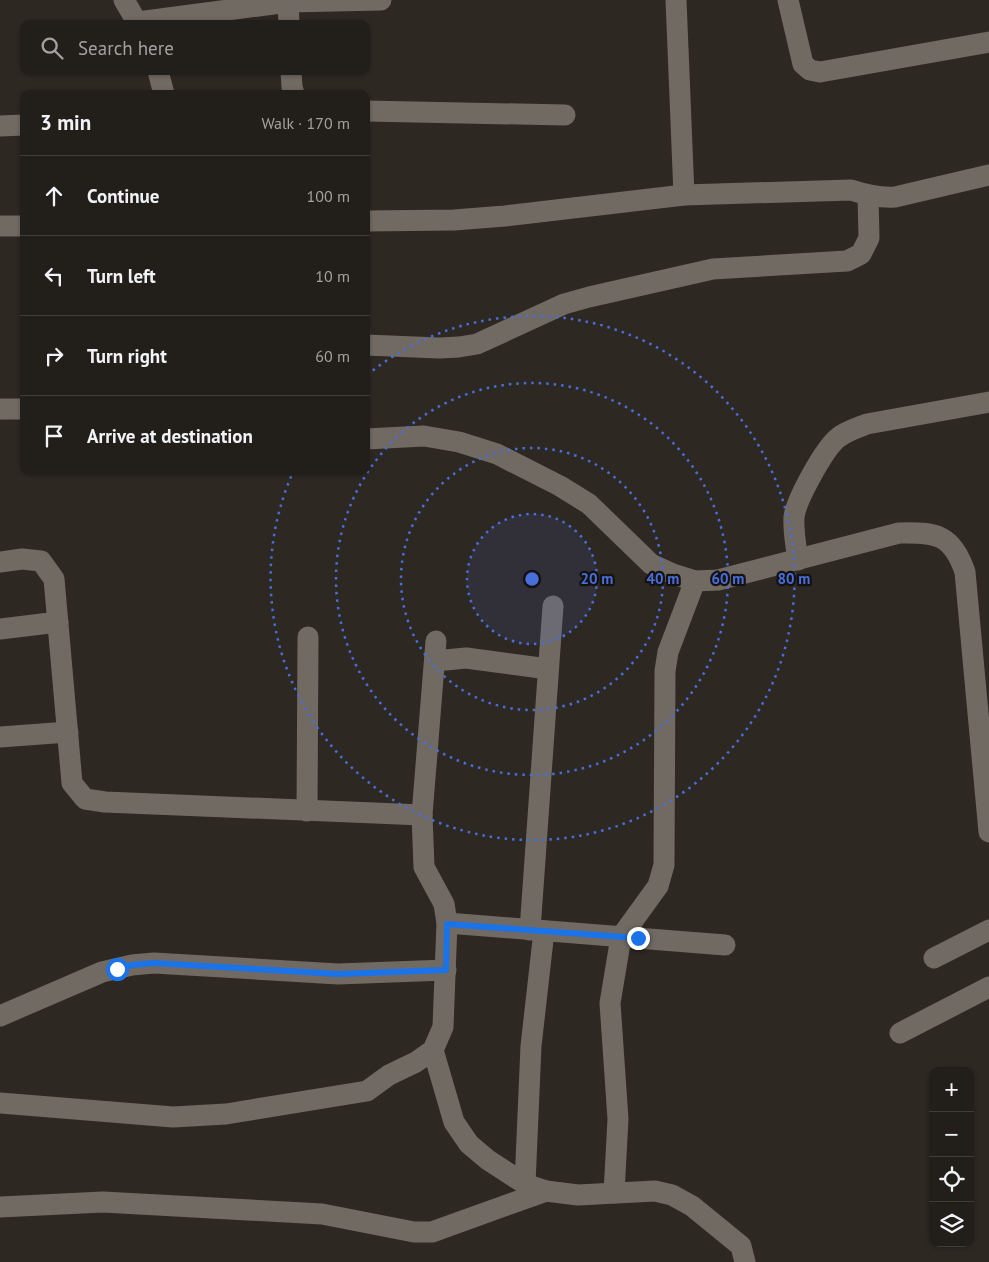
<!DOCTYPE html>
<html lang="en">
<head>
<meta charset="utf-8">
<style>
  :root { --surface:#221e1a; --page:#2a2723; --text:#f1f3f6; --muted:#a2a2a2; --line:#3f3c39 }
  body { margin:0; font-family:"PT Sans",sans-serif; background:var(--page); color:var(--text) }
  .controls { position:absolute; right:15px; bottom:15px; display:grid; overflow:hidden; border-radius:10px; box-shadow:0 1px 4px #0004 }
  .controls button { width:45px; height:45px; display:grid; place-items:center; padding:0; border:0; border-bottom:1px solid var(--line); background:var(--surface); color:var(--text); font:25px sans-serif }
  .stop { position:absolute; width:15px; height:15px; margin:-11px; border:4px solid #1a73e8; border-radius:50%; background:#fff }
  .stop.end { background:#1a73e8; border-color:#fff; box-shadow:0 1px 5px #0008 }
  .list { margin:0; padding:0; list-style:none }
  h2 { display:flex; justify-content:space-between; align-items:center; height:65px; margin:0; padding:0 20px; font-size:21px }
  h2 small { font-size:16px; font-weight:400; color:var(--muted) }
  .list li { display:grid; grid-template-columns:32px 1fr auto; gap:15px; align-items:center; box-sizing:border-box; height:80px; padding:0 20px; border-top:1px solid var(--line) }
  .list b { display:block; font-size:19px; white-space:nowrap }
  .list em { font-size:16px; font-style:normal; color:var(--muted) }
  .icon { flex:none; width:28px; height:28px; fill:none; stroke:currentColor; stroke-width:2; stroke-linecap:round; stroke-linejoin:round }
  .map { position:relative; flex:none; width:989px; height:1262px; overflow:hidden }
  .search { position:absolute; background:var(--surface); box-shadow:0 1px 4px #0004; left:20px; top:20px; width:350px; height:55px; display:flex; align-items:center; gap:12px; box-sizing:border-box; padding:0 18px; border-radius:10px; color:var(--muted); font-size:19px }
  .panel { position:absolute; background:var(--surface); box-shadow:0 1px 4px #0004; left:20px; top:90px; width:350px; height:385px; border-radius:10px }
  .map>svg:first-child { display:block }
</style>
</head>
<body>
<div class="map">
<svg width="989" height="1262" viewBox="0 0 989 1262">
  <rect width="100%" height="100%" fill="#2e2822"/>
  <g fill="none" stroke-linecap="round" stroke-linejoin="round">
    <!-- minor -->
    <g stroke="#716a63" stroke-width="21">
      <polyline points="124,0 138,24"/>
      <polyline points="676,0 684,195"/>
      <polyline points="788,0 803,64 810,70 820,72 989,42"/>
      <polyline points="288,2 289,24"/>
      <polyline points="138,22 288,2 381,0"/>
      <polyline points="158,71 164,94"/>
      <polyline points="291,71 292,87 294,94"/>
      <polyline points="366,111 565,115"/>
      <polyline points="0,126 24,125"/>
      <path d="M366,221L454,220L505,216L684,195L851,190C866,195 879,198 895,197L989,175"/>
      <polyline points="0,226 24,226"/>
      <polyline points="366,345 439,348 459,347 477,344 564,304 589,297 713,269 847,261 861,254 869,238 868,196"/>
      <polyline points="0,409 24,409"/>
      <path d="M366,439L424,436L459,442L497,454L560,486L589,504L651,564L673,574L695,581L718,580L899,533C936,532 952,534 965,572L989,832"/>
      <path d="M798,560C796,546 793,531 794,517C796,500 825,447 839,437C847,431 857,428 867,424L989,402"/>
      <polyline points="0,562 22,559 41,561 54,579 72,783 85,799 105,802 422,815"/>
      <polyline points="0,629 58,622"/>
      <polyline points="435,661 466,658 548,669"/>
      <polyline points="0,737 68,732"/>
      <polyline points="307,811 308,637"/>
      <polyline points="447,923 725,945"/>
      <polyline points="530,930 553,606"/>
      <polyline points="934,958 989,930"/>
      <polyline points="0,1016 102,972 132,965 154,963 338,974 446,970"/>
      <polyline points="900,1033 989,987"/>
      <polyline points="433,1050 454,1122 469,1144 488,1160 525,1184 546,1191 578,1195 655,1191 672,1195 692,1206 741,1246 745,1262"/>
      <polyline points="0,1103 173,1117 226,1114 367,1091 389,1075 416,1062 433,1050 443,1027 447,923 444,904 424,867 422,815 436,641"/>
      <polyline points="525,1184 531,1046 544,931"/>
      <polyline points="614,1193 618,1119 610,1003 621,937 658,886 664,865 665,671 668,652 695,581"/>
      <polyline points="0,1207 103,1202 322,1214 414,1232 432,1232 546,1191"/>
    </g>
  </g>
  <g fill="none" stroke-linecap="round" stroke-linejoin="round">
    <!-- route -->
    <polyline stroke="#1a73e8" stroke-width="6" points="117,969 132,965 154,963 338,974 446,970 447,924 638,938"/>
  </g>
  <!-- distance rings -->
  <circle cx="532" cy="579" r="65" fill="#476edb" fill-opacity=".12"/>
  <g fill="none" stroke="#476edb" stroke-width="2.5" stroke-dasharray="2.5 5">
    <circle cx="532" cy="579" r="65"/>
    <circle cx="532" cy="579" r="131"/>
    <circle cx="532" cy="579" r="196"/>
    <path d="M367 375A262 262 0 1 1 293 472"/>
  </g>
  <circle cx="532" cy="579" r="8" fill="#476edb" stroke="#14110f" stroke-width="2.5"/>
  <g font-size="15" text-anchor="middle" font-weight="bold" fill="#476edb" stroke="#14110f" stroke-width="4.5" stroke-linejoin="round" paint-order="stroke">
    <text x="597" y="584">20 m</text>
    <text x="663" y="584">40 m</text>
    <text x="728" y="584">60 m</text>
    <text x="794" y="584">80 m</text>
  </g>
</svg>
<div class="controls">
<button>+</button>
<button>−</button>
<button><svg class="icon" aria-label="locate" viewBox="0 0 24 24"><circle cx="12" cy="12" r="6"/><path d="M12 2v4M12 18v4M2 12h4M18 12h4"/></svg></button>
<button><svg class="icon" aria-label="layers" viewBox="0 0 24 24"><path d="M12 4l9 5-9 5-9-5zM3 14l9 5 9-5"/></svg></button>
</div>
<div class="stop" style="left:117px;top:969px"></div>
<div class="stop end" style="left:638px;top:938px"></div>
<div class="search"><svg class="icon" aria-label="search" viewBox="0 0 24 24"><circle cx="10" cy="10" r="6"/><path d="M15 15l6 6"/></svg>Search here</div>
<section class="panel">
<h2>3 min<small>Walk · 170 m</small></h2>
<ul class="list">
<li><svg class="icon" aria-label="ahead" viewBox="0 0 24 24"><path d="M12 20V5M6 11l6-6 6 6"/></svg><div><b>Continue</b></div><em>100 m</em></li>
<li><svg class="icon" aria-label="left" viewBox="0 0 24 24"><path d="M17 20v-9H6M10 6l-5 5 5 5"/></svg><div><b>Turn left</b></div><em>10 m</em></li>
<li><svg class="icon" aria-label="right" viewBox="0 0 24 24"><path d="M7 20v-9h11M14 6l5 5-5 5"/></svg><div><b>Turn right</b></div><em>60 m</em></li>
<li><svg class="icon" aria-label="arrive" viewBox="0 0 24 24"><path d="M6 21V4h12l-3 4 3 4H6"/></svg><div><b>Arrive at destination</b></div></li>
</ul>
</section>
</div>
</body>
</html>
